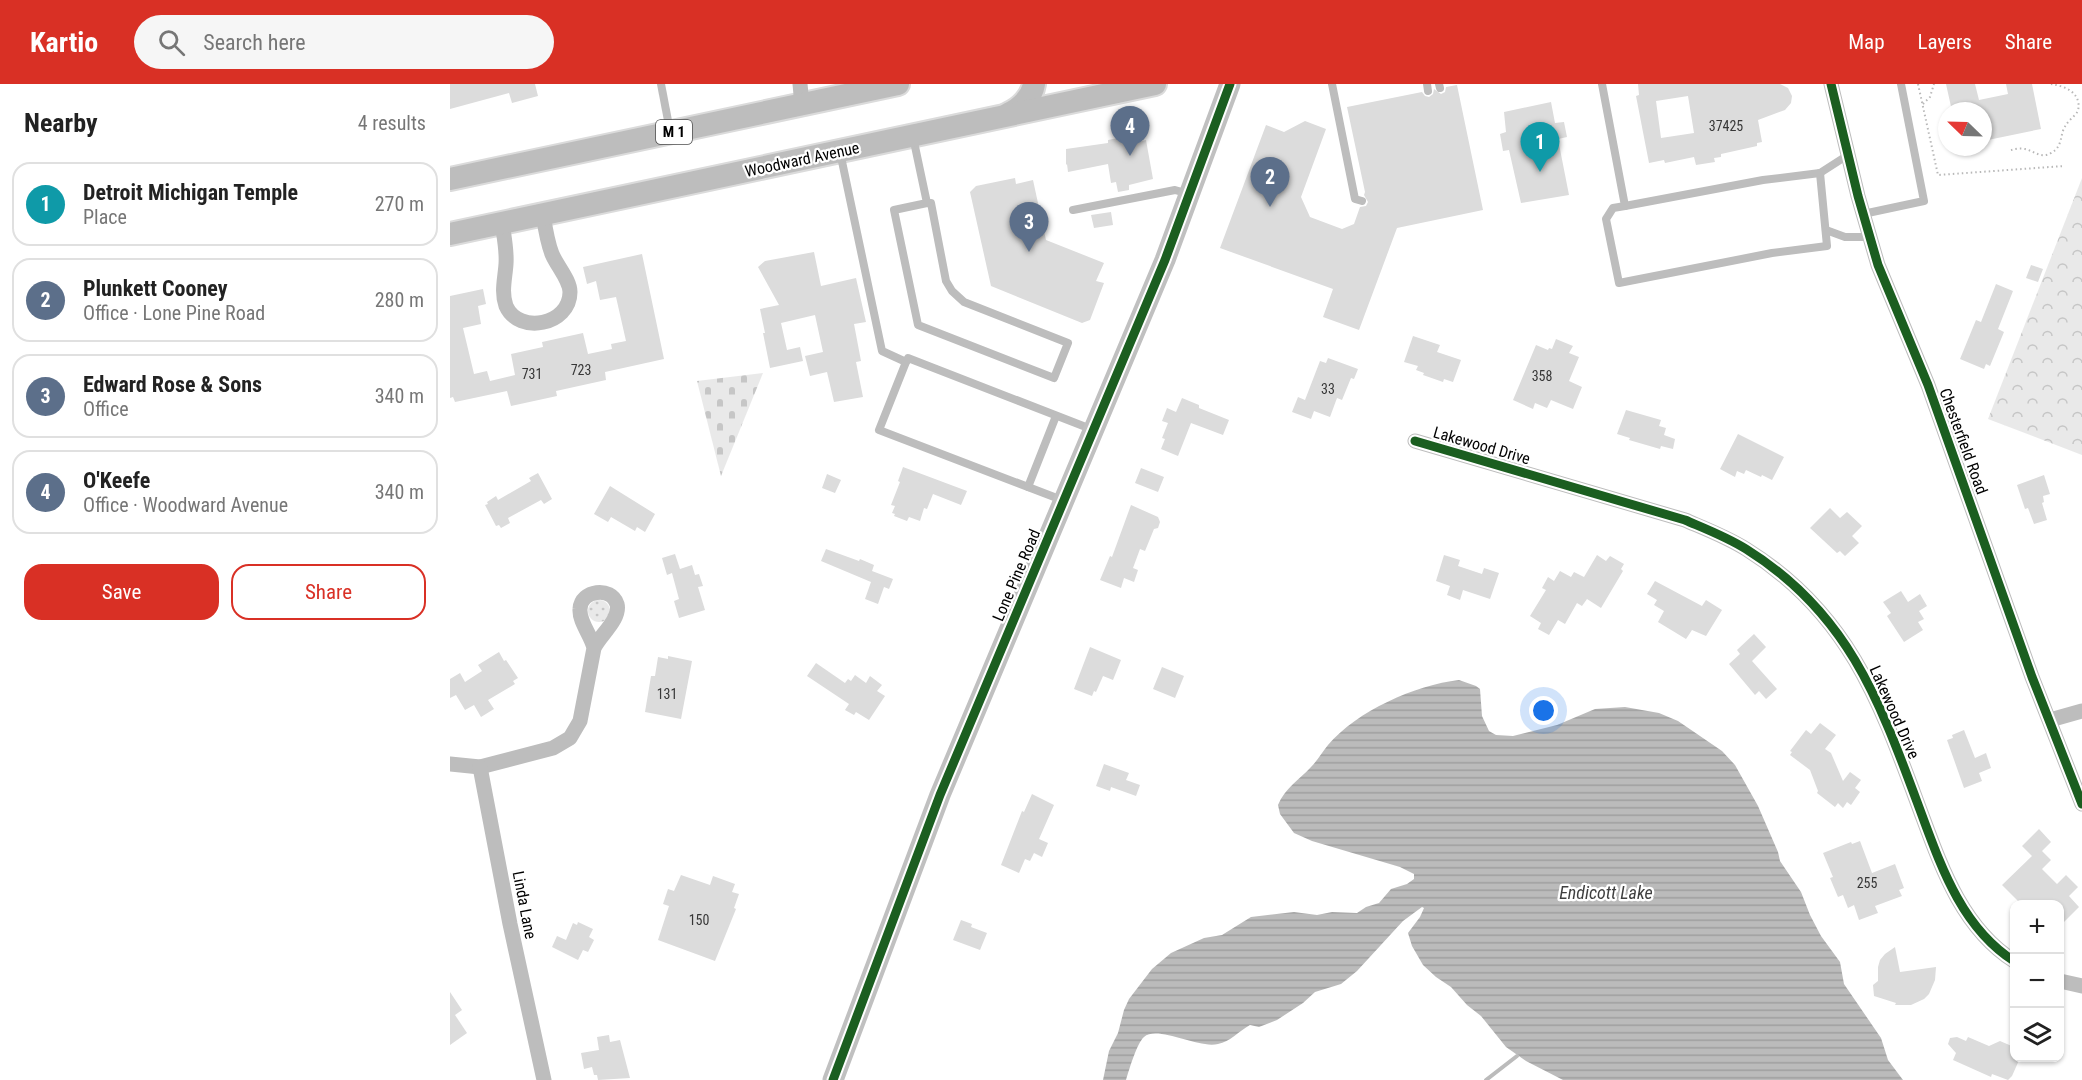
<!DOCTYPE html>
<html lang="en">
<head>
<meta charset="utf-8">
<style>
  :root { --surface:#fff; --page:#f6f6f6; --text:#222; --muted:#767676; --line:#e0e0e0; --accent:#d93025 }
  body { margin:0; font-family:"Roboto Condensed",sans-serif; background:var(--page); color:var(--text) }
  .controls { position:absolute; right:18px; bottom:18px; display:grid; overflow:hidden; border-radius:12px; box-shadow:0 2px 4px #0004 }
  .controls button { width:54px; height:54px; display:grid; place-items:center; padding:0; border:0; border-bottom:2px solid var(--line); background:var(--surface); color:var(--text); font:30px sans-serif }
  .compass { position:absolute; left:1488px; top:18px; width:54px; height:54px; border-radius:50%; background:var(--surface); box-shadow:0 2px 4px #0004; rotate:293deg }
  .you { position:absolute; left:1094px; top:627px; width:21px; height:21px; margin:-15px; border:4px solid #fff; border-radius:50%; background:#1a73e8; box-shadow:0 0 0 9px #1a73e833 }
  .badge { display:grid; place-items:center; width:39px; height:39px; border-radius:50%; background:var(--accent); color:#fff; font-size:20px; font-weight:700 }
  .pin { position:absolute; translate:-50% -50px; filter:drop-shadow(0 2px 3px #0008) }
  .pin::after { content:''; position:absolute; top:32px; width:21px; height:18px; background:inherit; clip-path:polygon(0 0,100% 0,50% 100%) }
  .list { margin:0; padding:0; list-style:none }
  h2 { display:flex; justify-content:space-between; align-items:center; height:78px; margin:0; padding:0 24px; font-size:26px }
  h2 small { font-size:20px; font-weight:400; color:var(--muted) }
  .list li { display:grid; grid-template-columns:39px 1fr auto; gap:18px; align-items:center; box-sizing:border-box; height:84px; margin:0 12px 12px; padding:0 12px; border:2px solid var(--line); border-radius:18px }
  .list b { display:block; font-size:22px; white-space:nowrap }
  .list p { margin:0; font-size:20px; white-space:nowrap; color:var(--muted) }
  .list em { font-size:20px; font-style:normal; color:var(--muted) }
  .actions { display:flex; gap:12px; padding:18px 24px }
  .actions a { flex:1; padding:14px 0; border:2px solid var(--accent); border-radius:18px; text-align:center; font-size:21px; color:var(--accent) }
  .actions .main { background:var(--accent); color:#fff }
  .icon { flex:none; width:33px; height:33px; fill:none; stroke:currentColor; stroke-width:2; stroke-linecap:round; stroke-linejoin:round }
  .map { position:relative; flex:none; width:1632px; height:996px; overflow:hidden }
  header { display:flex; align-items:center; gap:36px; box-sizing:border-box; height:84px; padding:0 30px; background:var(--accent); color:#fff }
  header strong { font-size:28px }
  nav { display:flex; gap:33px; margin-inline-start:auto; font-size:21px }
  .search { width:420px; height:54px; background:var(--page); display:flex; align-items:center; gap:15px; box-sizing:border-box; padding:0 21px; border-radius:33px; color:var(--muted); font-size:22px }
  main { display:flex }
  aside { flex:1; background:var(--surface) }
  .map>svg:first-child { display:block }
</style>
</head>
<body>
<header>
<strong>Kartio</strong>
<div class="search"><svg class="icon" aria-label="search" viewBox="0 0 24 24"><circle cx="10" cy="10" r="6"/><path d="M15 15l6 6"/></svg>Search here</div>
<nav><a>Map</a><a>Layers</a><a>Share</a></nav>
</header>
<main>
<aside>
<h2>Nearby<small>4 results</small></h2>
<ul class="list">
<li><span class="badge" style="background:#0f9aa8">1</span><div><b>Detroit Michigan Temple</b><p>Place</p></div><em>270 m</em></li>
<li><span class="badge" style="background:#5c6f8a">2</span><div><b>Plunkett Cooney</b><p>Office · Lone Pine Road</p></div><em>280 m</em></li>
<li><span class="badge" style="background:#5c6f8a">3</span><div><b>Edward Rose &amp; Sons</b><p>Office</p></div><em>340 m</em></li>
<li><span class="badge" style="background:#5c6f8a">4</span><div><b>O'Keefe</b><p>Office · Woodward Avenue</p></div><em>340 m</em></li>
</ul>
<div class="actions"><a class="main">Save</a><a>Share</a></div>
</aside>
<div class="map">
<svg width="1632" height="996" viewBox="0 0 1632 996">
  <defs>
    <pattern id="grass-dots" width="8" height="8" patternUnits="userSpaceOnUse" patternTransform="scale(1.5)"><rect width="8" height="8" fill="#e9e9e9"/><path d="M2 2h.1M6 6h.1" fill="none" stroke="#c6c6c6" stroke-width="1.8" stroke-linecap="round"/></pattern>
    <pattern id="forest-crowns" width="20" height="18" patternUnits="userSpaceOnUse" patternTransform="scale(1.5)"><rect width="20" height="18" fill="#e9e9e9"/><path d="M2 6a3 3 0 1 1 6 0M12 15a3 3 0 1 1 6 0" fill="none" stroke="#c6c6c6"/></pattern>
    <pattern id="cemetery-stones" width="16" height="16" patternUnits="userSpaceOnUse" patternTransform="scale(1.5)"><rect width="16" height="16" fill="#e9e9e9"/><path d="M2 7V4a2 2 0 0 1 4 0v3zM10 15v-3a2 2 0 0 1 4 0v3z" fill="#c6c6c6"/></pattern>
    <pattern id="water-rules" width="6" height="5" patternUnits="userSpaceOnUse" patternTransform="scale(1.5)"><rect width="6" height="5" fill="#bbb"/><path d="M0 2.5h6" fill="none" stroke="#9f9f9f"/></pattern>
  </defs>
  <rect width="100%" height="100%" fill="#fff"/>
  <!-- grass -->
  <circle fill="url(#grass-dots)" cx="149" cy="527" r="11"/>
  <!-- forest -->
  <polygon fill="url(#forest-crowns)" points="1632,94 1632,371 1538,335"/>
  <!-- cemetery -->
  <polygon fill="url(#cemetery-stones)" points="313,289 271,392 247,297"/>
  <!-- water -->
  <path fill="url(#water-rules)" d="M1009,596L1026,602L1030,605L1032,632L1039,647L1046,651L1063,652L1107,641L1145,625L1175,623L1209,629L1228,637L1272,667L1285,681L1308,722L1328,768L1330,777L1351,808L1360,831L1371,852L1390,878L1394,900L1431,954L1438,976L1453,996H1113L1076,977L1056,963L1031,932L1017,921L1001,903L986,893L973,881L962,862L958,849L970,833L974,824L972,823L953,837L907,887L891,900L865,908L853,919L827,936L809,943L800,941C789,947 780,958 768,960C748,965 708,941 694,953C687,959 679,986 676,996H653L659,967L668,949L674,926L679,915L702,885L721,869L754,854L772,851L801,833L844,828L867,831L882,828L907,829L916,823L929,819L941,805L957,800L964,795V790L950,783L862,757L844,749L830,730L828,721C835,704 849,696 861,683C868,676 872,668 878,661C907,627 965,601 1009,596Z"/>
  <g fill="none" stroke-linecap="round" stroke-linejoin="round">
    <!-- stream -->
    <polyline stroke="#bbb" stroke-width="4" points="1036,996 1067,972"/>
  </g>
  <!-- building -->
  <g fill="#dcdcdc" fill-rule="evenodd">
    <polygon points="0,0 85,0 88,12 62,19 59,9 0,25"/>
    <path d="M1188,0H1330L1338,4L1342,12L1341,19L1335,26L1308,36L1312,58L1307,59V62L1271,70V73L1264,74L1265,78L1246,81L1244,73L1215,79L1214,76L1199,79L1186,12L1189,11ZM1238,12L1244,49L1211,54L1206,17Z"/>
    <polygon points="1496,0 1525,0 1529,16 1558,10 1556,0 1582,0 1591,45 1533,57 1533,27 1502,27"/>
    <polygon points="1007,1 1033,126 947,144 909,246 873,233 883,205 770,164 816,41 834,48 855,37 876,45 851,113 860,133 892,145 904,140 910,123 916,122 918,118 914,111 915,108 897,23 972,8 975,12 979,13 983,10 984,5 991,10 995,8 996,3"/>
    <polygon points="1101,18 1105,39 1114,38 1117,53 1108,55 1119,111 1071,119 1059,66 1053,67 1050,50 1056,48 1054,28"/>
    <polygon points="683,51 684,59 696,56 703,95 679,101 679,106 668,108 666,98 661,99 658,80 618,88 617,80 616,81 616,65 658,59 658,56"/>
    <polygon points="565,94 566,100 583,96 596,156 654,179 646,197 654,199 640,236 632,239 541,202 520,108 526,102"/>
    <polygon points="661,128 663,141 644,144 641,131"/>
    <polygon points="364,168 371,202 406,194 416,238 404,240 411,277 406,278 413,313 384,318 377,288 360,292 355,272 373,268 365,231 331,239 337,266 350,263 353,277 320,284 313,249 315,249 310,225 329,221 308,183 315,177"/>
    <polygon points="192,170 214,275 155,288 156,296 106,307 107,312 61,322 57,307 5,318 3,313 0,314 0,212 33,205 36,220 28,222 31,240 13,244 24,290 37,287 40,297 65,291 61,270 93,263 92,258 133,249 138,270 162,265 161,260 176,257 166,213 150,216 146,197 137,200 133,183"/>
    <polygon points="1581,181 1593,185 1588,198 1576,194"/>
    <polygon points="1546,200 1563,207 1548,245 1554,248 1540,282 1536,280 1534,285 1510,275 1526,236 1531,238"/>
    <polygon points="963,252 990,261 987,268 1011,276 1003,298 994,295 993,298 973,291 974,289 966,286 968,282 954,278"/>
    <polygon points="1106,255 1123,262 1119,269 1129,273 1119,297 1132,303 1123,325 1101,316 1097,324 1085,319 1083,325 1063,316 1086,261 1098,266 1099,264 1102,265"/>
    <polygon points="878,274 908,285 904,295 901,294 892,316 887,314 880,333 864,327 861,335 842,328 848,313 855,316 870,277 876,279"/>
    <polygon points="732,314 749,321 749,324 779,336 773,351 741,339 728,372 711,365 715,355 712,354 718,339 712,337 717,324 726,328"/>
    <polygon points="1176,326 1211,336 1209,342 1216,344 1214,351 1225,355 1223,365 1211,362 1210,365 1179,356 1180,354 1167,350"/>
    <polygon points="1288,350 1334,373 1322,396 1312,391 1311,393 1296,386 1294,390 1287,387 1285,393 1270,385"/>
    <polygon points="453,383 517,407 511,421 483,410 477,425 474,424 470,437 459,433 457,437 444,432 445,430 442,429 445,422 441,421 450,398 448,397"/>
    <polygon points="691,384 714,393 708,408 685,399"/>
    <polygon points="88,389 102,415 94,420 91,416 58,434 60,439 51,444 49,441 46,442 35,421 38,420 37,418 46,412 48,416 81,397 79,394"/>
    <polygon points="377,390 391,396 385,409 372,404"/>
    <polygon points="1594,391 1600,410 1593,412 1594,418 1592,419 1597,436 1584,440 1578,424 1575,425 1567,401"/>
    <polygon points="160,402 205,430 195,448 187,443 185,447 161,433 158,438 144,430"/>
    <polygon points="681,421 708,433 710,438 708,444 704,445 695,467 690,465 683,484 688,486 684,498 674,494 671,504 650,496 660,472 662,473"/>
    <polygon points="1380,424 1390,434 1397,428 1412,442 1402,452 1409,459 1395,472 1390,467 1387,469 1360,444"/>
    <polygon points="376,465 409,477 410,475 424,481 422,487 443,495 439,505 434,503 428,520 415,515 421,498 371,477"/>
    <polygon points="225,470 230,485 242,481 245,491 249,490 253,502 248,503 255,526 229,534 224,517 229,515 222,489 217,491 212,474"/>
    <polygon points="994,471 1010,476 1008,482 1032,490 1034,484 1049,489 1040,515 1013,506 1010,516 997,511 1000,502 986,497"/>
    <polygon points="1147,471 1156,477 1160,472 1174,480 1171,485 1173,487 1151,524 1137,515 1132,522 1127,519 1115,540 1108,536 1099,551 1088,545 1091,539 1080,532 1096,506 1092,504 1098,493 1104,497 1110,487 1121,493 1124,488 1134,493"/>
    <polygon points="1205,497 1252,522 1256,516 1272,526 1256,552 1242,546 1236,555 1208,538 1214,527 1204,521 1207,516 1197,510"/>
    <polygon points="1451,507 1458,518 1470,510 1477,522 1469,527 1474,535 1468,538 1473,546 1454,558 1437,532 1441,529 1433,518"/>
    <polygon points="1304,550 1316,563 1302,577 1327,605 1316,615 1309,607 1305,611 1279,580 1290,570 1287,566"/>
    <polygon points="640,563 671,576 663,596 653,592 646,608 644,607 642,612 624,605"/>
    <polygon points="49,568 54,577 56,576 68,594 63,597 65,600 38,616 44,625 31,633 24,621 15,626 6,611 0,614 0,595 10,589 15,598 32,587 28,581"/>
    <polygon points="218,572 242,577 231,635 195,628 201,592 205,592 208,573 218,575"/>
    <polygon points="366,579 395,599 398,595 401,597 405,591 416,599 420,592 432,601 427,607 435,612 419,636 406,628 404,631 395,626 399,620 357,592"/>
    <polygon points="712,583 734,592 725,614 703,605"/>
    <polygon points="1370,639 1386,651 1375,665 1381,669 1393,697 1400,688 1411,696 1405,704 1410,708 1401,721 1397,718 1393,724 1388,719 1385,723 1367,709 1368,707 1360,686 1340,671 1342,668 1340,667 1356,646 1361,650"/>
    <polygon points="1514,646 1525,674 1536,669 1541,684 1529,689 1532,697 1514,704 1497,656 1503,654 1502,651"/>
    <polygon points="654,680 679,689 676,696 690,701 686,712 661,703 660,707 646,702"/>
    <polygon points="582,710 604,721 589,755 598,759 592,773 584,769 580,777 575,775 569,789 551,781 572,727 574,728"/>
    <polygon points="1589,745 1601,758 1592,767 1601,776 1592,785 1607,800 1616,791 1628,803 1619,812 1629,823 1610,842 1610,820 1571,820 1552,801 1582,772 1572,762"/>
    <polygon points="1410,757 1422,789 1445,780 1454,804 1449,806 1452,812 1425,822 1428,829 1409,836 1404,821 1398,824 1393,811 1388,813 1380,794 1383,793 1373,769 1401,758 1402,760"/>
    <polygon points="231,791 260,801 263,792 285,800 282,808 289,810 284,824 286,825 265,877 208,856 219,822 213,820 218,805 224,807"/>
    <polygon points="511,836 522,840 521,843 537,849 530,866 503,856"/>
    <polygon points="128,838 143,845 139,853 144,856 138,868 133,866 128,876 102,863 107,852 116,856 123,839 127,841"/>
    <polygon points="1445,863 1450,888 1486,883 1485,896 1479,910 1474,915 1461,921 1445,921 1446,919 1424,912 1423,901 1428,897 1428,883 1430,876 1435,870"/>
    <polygon points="0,908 12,926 5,931 17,949 0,961"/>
    <polygon points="159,951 160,958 170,956 180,994 148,996 147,991 144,991 142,983 134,985 131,969 149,966 147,953"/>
    <polygon points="1507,953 1516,957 1518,953 1539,962 1550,957 1564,963 1564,974 1570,974 1562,992 1558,996 1542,990 1541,993 1503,976 1506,969 1498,960 1500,954"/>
  </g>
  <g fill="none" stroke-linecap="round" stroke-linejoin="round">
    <!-- primary casing -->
    <g stroke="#dbdbdb" stroke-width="26">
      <g id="primary">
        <path d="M558,30C570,25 582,13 584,0"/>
        <polyline points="0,95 448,0"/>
        <polyline points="0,150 705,0"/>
      </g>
    </g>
    <!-- path -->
    <g stroke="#b8b8b8" stroke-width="2" stroke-dasharray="1.5 3" stroke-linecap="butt">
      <polyline points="1468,0 1488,91 1614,82"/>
      <polyline points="1473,20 1480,13 1484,0"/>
      <path d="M1561,66C1565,65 1570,64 1575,65C1584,67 1591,75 1601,69C1614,62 1609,50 1616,41C1619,36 1625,32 1628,27C1632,8 1614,2 1601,0"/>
    </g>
    <!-- lane -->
    <g stroke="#bdbdbd" stroke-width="8">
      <polyline points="211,0 220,47"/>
      <polyline points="882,0 905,115 912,117"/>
      <polyline points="977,0 978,7"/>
      <polyline points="989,0 990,4"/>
      <polyline points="1152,0 1175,122 1163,124 1156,135 1169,199 1322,169 1377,162 1370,89"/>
      <polyline points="463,53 477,119 481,119 496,197 502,207 514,218 618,259 604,294 468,241 444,126 477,119"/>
      <polyline points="390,68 432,267 456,278 429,346 612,416"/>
      <polyline points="1175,122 1313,96 1370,89 1398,71"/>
      <polyline points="623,126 725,106 739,110"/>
      <polyline points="1413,130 1474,117 1451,0"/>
      <polyline points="1376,146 1395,153 1419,153"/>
      <polyline points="456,278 458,274 641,345"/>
      <polyline points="578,403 606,332"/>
    </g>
    <!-- street -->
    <g stroke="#bdbdbd" stroke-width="15">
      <polyline points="350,0 352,21"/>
      <polyline points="1381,0 1408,112 1428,181 1478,301 1582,593 1632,720"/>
      <path d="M52,139C54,153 57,166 56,180C55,195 51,208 56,222C69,251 120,241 120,208C120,196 107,182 102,170C97,157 95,143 93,130"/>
      <path d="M965,357L1235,436C1256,445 1277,453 1296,465C1402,531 1432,624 1473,734C1493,788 1514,845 1564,877"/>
      <polyline points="1600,636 1632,627"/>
      <path d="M0,680L30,683L103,664L120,654L130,637L144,564C150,551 171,535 167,520C161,502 131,506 130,525C129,538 141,551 144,564"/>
      <polyline points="30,683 60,840 94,996"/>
      <polyline points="1610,897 1632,902"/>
    </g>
    <!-- secondary -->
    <polyline stroke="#c0c0c0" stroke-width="21" points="383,996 490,711 715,176 780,0"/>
    <!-- primary -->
    <use href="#primary" stroke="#bdbdbd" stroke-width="22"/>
    <!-- cycleway casing -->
    <g stroke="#fff" stroke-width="13">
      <g id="cycleway">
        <polyline points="1381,0 1408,112 1428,181 1478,301 1582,593 1632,720"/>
        <path d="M965,357L1235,436C1256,445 1277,453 1296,465C1402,531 1432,624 1473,734C1493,788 1514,845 1564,877"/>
        <polyline points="383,996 490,711 715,176 780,0"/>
      </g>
    </g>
    <!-- cycleway -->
    <use href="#cycleway" stroke="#1b5e20" stroke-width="9"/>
  </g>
  <g text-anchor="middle" stroke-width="4.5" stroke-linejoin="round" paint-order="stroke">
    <!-- number labels -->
    <g font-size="14" fill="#373737">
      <text x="1276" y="47">37425</text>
      <text x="131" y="291">723</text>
      <text x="82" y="295">731</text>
      <text x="1092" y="297">358</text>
      <text x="878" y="310">33</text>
      <text x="217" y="615">131</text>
      <text x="1417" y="804">255</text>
      <text x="249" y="841">150</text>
    </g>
    <!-- shield labels -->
    <rect fill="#fff" stroke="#4c4c4c" stroke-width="1.5" x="206" y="36" width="36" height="24" rx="4.5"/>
    <g font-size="15" font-weight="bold" fill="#000">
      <text x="224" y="53">M 1</text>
    </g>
    <!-- street labels -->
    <g font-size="16" fill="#000" stroke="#fff">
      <text transform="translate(352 75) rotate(-12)" y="6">Woodward Avenue</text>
      <text transform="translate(1514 357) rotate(70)" y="6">Chesterfield Road</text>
      <text transform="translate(1032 361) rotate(16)" y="6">Lakewood Drive</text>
      <text transform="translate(566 491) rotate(-67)" y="6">Lone Pine Road</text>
      <text transform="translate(1445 628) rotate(66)" y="6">Lakewood Drive</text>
      <text transform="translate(75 821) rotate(79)" y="6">Linda Lane</text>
    </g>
    <!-- water labels -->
    <g font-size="18" font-style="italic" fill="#3f3f3f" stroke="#fff">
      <text x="1156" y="815">Endicott Lake</text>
    </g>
  </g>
</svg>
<div class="controls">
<button>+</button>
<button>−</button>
<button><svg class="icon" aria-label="layers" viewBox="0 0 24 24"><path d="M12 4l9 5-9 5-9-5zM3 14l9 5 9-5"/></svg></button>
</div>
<svg class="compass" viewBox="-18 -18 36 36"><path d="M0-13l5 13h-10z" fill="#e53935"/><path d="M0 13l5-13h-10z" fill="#767676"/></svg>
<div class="you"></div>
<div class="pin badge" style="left:1090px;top:88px;background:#0f9aa8">1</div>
<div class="pin badge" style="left:820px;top:123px;background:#5c6f8a">2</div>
<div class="pin badge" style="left:579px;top:168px;background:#5c6f8a">3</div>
<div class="pin badge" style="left:680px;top:72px;background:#5c6f8a">4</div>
</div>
</main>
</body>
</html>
